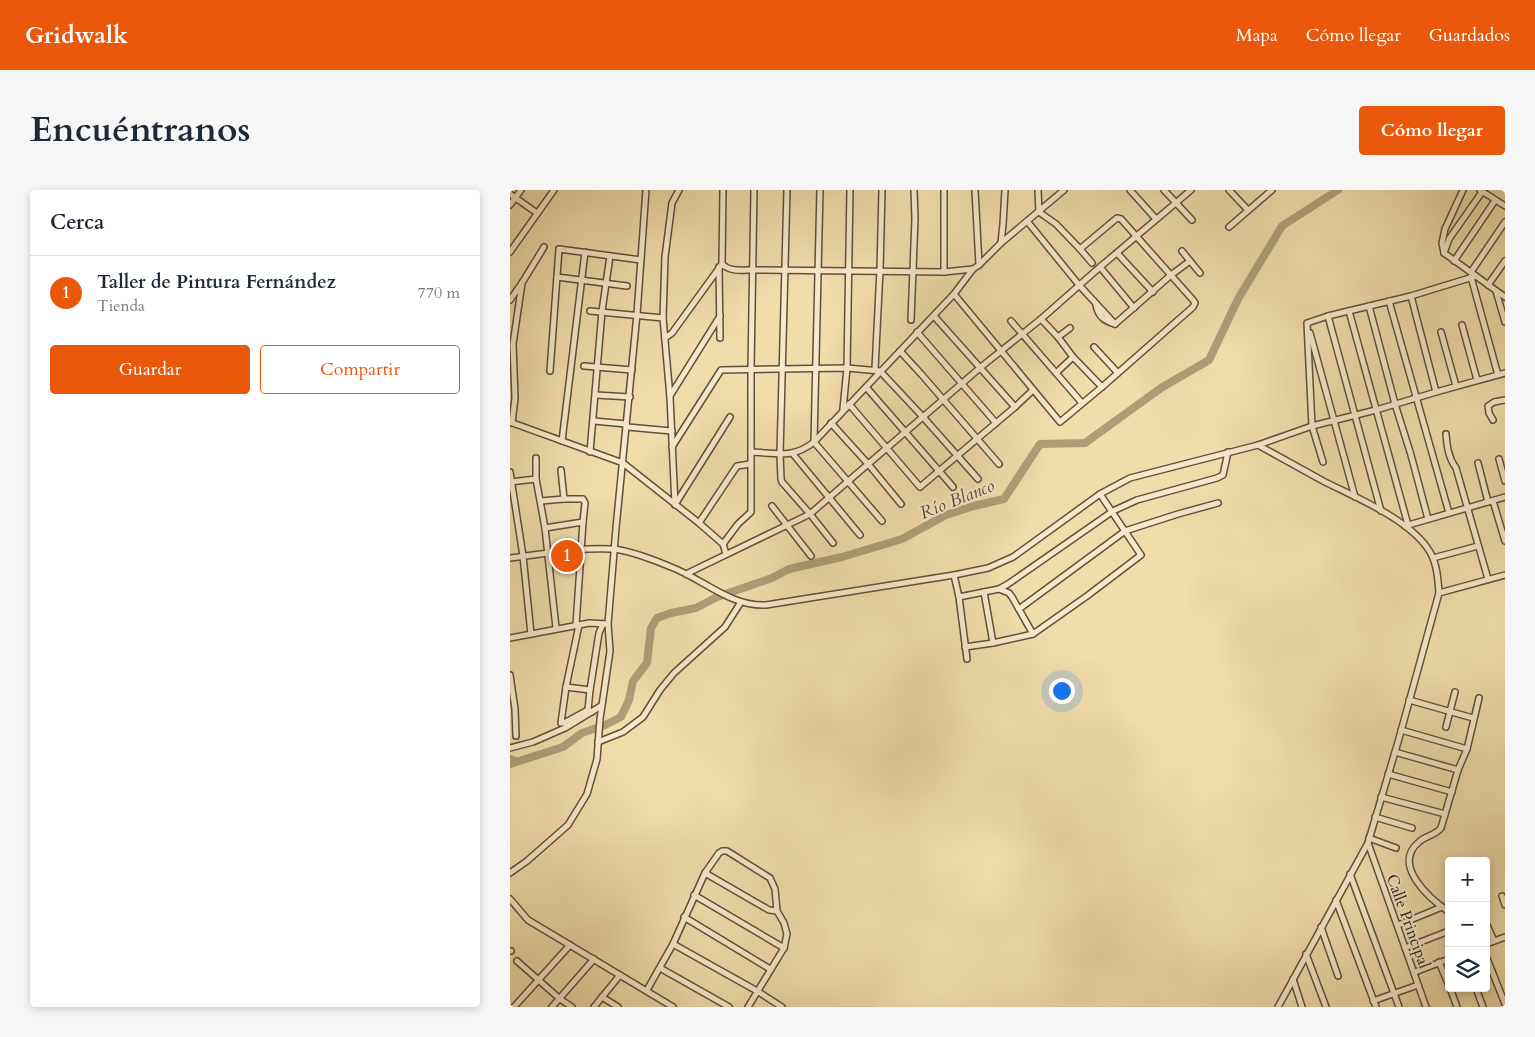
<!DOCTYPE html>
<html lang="es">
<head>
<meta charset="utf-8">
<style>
  :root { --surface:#fff; --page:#f6f6f7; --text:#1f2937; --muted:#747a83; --line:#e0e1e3; --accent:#ea580c }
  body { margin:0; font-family:Cardo,serif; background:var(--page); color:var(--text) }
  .controls { position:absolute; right:15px; bottom:15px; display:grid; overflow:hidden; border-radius:5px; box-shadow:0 2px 8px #0003 }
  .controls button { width:45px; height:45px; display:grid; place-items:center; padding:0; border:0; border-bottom:1px solid var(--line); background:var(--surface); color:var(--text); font:25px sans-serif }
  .you { position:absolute; left:551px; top:500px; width:18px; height:18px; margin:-12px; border:4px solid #fff; border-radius:50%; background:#1a73e8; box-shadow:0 0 0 8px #1a73e833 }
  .badge { display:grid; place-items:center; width:32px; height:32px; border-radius:50%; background:var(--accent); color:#fff; font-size:16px; font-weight:700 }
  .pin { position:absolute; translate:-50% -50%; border:2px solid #fff; box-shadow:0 1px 5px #0006 }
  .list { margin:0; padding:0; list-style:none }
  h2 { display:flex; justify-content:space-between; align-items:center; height:65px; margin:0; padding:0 20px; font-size:21px }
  h2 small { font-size:16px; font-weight:400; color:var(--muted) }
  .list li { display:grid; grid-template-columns:32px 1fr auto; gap:15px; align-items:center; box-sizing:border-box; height:75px; padding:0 20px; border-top:1px solid var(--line) }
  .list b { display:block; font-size:19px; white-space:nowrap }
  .list p { margin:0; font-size:16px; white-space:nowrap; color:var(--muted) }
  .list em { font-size:16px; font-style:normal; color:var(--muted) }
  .actions { display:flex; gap:10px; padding:15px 20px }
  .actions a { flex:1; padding:11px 0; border:1px solid var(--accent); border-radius:5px; text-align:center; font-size:18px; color:var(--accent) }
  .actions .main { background:var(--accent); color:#fff }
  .icon { flex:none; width:28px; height:28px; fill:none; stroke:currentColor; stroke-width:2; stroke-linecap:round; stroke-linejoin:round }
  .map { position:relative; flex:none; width:995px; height:817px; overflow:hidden; border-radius:5px }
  header { display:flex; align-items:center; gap:30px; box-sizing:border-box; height:70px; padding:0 25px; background:var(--accent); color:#fff }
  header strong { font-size:24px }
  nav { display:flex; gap:28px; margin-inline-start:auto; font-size:18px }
  .intro { display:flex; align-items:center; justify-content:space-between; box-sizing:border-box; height:120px; padding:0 30px }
  h1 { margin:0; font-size:35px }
  .button { padding:12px 22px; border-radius:5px; background:var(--accent); color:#fff; font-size:18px; font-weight:700 }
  main { display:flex; gap:30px; padding:0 30px }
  aside { flex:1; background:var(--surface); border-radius:5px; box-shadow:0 2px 8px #0003 }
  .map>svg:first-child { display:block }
</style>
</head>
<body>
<header>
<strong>Gridwalk</strong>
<nav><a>Mapa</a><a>Cómo llegar</a><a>Guardados</a></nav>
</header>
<div class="intro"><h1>Encuéntranos</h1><a class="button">Cómo llegar</a></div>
<main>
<aside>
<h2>Cerca<small></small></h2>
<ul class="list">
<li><span class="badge">1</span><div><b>Taller de Pintura Fernández</b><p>Tienda</p></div><em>770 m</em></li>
</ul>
<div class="actions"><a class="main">Guardar</a><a>Compartir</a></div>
</aside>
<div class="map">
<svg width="995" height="817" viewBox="0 0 995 817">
  <rect width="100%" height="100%" fill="#f1dcac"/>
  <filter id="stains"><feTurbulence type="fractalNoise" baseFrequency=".004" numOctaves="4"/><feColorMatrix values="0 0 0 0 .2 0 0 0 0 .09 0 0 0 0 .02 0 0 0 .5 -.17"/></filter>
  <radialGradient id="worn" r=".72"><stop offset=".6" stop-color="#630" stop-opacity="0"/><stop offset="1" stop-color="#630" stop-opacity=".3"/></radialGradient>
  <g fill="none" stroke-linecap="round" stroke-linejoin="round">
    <!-- canal -->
    <polyline stroke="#af9d78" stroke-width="4.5" points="0,567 10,571"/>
    <!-- river -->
    <polyline stroke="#af9d78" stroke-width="8" points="0,574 53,557 72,543 95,535 111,527 119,510 123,491 137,473 141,438 147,428 161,423 186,418 207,407 262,388 279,379 332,367 392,349 436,325 464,316 494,309 530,254 575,253 651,198 699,170 728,109 772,36 828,0"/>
    <!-- minor casing -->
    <g stroke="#605039" stroke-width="8">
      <g id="minor">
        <polyline points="277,0 270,264 271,289 272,292 300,324 323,353"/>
        <polyline points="310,0 304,252 372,331"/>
        <polyline points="465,0 469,75"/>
        <polyline points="620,0 646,29"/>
        <polyline points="654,0 682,30"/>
        <polyline points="719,0 738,20"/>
        <polyline points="953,0 935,39 932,53 934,63 995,107"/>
        <polyline points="970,0 995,16"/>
        <polyline points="0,4 27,23"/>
        <polyline points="0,15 11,0"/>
        <polyline points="517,31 569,95 605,134"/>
        <polyline points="719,37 762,0"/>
        <polyline points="491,53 493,34 495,0"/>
        <polyline points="570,59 582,73"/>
        <polyline points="0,62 44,0"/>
        <polyline points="607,63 643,102"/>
        <polyline points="934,63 939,49 972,2"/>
        <polyline points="680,71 690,83"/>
        <polyline points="944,71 984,12"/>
        <polyline points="212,74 213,0"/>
        <polyline points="209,77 210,148"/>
        <polyline points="590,77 624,118"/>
        <polyline points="434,82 434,0"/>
        <polyline points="961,82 995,32"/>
        <polyline points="47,87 117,96"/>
        <polyline points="961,87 988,185"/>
        <polyline points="978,95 995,71"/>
        <polyline points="986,101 995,132"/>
        <polyline points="444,104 550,232 592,197 683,117 685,113 683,110 611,29 607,28 570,59 546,34 529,22 528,0"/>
        <polyline points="901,106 926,202"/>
        <polyline points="0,110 12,93 34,57"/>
        <polyline points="879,111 939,323"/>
        <path d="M586,115C588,126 594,131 605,134"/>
        <polyline points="859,116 885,214 901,265 918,329"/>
        <polyline points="80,121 153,128"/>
        <polyline points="839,121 898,335"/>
        <polyline points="424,126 505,217"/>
        <polyline points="818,126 871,321"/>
        <polyline points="531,129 548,147 563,167 592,197"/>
        <polyline points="401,130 405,29 404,0"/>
        <polyline points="501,131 572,213"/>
        <polyline points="605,134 661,85 680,71 672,61"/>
        <polyline points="952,135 967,190"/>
        <polyline points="407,142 486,233"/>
        <polyline points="931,142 946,196"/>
        <polyline points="800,143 845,307"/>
        <polyline points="548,147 560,138"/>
        <path d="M155,148L162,143L212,74C220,82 232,80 243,80L434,82L463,79"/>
        <polyline points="584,157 608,183"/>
        <polyline points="390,161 412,185 489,274"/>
        <polyline points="74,176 122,180"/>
        <polyline points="365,179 370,80 372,0"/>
        <polyline points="40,181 49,59 131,70"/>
        <polyline points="546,183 563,167"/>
        <polyline points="356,197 443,297"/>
        <polyline points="86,205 120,207"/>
        <polyline points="160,206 210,126"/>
        <polyline points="339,214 410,297 505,217 523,200"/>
        <polyline points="333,219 337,178 340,0"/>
        <polyline points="983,230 979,223 978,216 984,212 995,210"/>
        <polyline points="84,231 116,234"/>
        <polyline points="0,232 113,273 189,333 213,354 216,364"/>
        <polyline points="2,233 5,208 3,154 12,93"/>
        <polyline points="321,233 359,275 391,314"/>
        <polyline points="117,237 162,241"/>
        <path d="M936,244C937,256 938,267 946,278L978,389"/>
        <polyline points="52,251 75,62"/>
        <path d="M748,255C770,267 793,280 815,292C847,308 901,330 920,362C927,374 928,389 929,403L888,552L858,653L768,817"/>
        <polyline points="162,257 211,180 337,178 370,181 413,227 468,289"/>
        <polyline points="80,262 92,121 100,66"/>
        <path d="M241,262C266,263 283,269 304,252L444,104L463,79L469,75L491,53L554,0"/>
        <polyline points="283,264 350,345"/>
        <polyline points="26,268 26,289 35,338 46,438"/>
        <polyline points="989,269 995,291"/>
        <polyline points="813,272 802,236 797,133 818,126 901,106 966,86"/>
        <polyline points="968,273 978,312"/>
        <polyline points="51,280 54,309 73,309 75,313 73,332"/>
        <polyline points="0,282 13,366 21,444"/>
        <polyline points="0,292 26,289"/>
        <polyline points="31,311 54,309"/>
        <polyline points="983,311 995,351"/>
        <polyline points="166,313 220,227"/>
        <polyline points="165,315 160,207 153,128 155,67 162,13 169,0"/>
        <polyline points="262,316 301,366"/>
        <polyline points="189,333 227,276 240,274"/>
        <polyline points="895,336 995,307"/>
        <polyline points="35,338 73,332 66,435"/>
        <polyline points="213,354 228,334 241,322 241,178 244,0"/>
        <path d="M0,368C34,364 69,357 103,359C118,360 147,371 161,377C193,389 221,417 256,415L444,385L478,378L503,367L590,304L620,288L748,255L802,236L866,220L926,202L995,183"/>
        <polyline points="923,368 968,356"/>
        <polyline points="176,384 300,324 471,177 531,129 590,77 681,0"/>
        <polyline points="444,385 449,407 457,469"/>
        <polyline points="489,399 499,403 502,407 523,444"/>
        <polyline points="474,402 483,453"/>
        <polyline points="929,403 995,385"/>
        <polyline points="449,407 489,399 498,394 603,321 627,310 707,288 713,285 718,262"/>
        <polyline points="509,419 615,341 668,324 708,313"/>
        <polyline points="69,435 56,497 51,533 54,533 78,520 82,522"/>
        <polyline points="0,448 69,435 79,433 98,434"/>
        <polyline points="455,457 483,453 523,444 577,406 631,365 590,304"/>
        <polyline points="0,485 5,519 6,546"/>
        <polyline points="56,497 80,500 89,443 93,434"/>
        <polyline points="899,510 963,528"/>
        <polyline points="78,520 80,500"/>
        <polyline points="936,537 945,502"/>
        <polyline points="891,540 957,559"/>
        <polyline points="88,552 113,542 133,527 150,500 164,483 215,437 231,412"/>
        <polyline points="0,558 23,552 55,538 91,516"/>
        <polyline points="885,562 948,580"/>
        <polyline points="878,584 942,602"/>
        <polyline points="871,607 935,624"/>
        <polyline points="865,627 902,638"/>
        <polyline points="859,648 886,658"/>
        <polyline points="858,653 916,817"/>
        <polyline points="0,683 17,671 58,635 77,604 87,569 90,529 100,461 98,434 106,338 127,124 136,0"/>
        <polyline points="195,683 259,720 267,721"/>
        <polyline points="840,684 889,817"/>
        <polyline points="184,705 274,758"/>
        <polyline points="992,706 995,715"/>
        <polyline points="0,709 18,730 163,817"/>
        <polyline points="826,710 866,817"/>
        <path d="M939,722C920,709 881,675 909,652C915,646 926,645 931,638L948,580L957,559L969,508"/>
        <polyline points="174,727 260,779"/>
        <polyline points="976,733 984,751"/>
        <polyline points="888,735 932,717"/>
        <polyline points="811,737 828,786"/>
        <polyline points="163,754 247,801 272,817"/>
        <polyline points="976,754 995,747"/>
        <polyline points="895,758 939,741"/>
        <polyline points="0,761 1,761"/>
        <polyline points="796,764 816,817"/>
        <polyline points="976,766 995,814"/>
        <polyline points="7,771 50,809 62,817"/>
        <polyline points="929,772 939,796"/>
        <polyline points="150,778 219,817"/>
        <polyline points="905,782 939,769"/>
        <polyline points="783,789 792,817"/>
        <polyline points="940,798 947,817"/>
        <polyline points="966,798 973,817"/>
        <polyline points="137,800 163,754 195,683 209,663 212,661 217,661 260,688 265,699 267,721 274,733 277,744 274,758 238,817"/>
        <polyline points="92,807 108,817"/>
        <polyline points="863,811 908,795"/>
        <polyline points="4,817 60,755"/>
        <polyline points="42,817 84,769"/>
        <polyline points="84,817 110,785"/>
      </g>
    </g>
    <!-- minor -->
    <use href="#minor" stroke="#f6e8c9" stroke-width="5"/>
  </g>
  <g text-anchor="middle" stroke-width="4" stroke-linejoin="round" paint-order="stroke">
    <!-- street labels -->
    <g font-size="16" fill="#2f2213" stroke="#f6e8c9">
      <text transform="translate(899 731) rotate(70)" y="6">Calle Principal</text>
    </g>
    <!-- water labels -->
    <g font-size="18" font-style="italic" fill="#5c4d36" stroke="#f6e8c9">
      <text transform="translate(447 309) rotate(-22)" y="6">Río Blanco</text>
    </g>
  </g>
  <rect width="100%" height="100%" filter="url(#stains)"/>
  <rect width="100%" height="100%" fill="url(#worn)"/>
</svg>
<div class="controls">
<button>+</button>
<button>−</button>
<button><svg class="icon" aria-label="layers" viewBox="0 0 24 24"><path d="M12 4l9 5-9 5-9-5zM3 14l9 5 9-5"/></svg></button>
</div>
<div class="you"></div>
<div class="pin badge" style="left:57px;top:366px">1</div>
</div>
</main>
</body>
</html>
